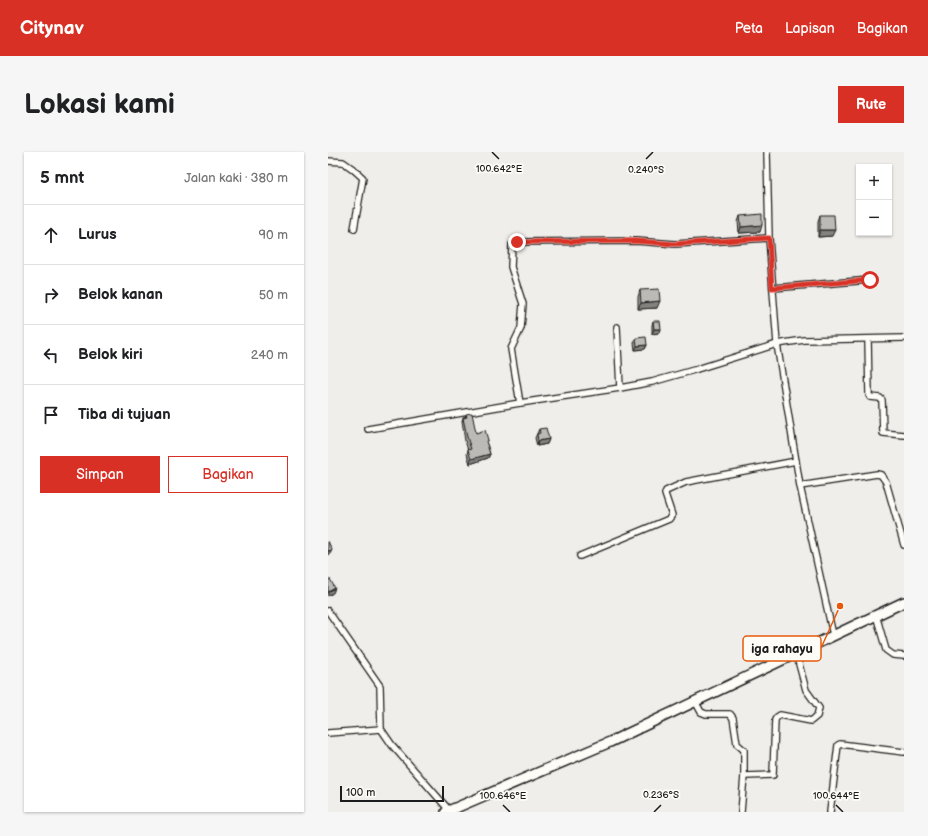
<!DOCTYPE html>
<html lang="id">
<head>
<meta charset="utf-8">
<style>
  :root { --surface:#fff; --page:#f6f6f6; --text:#202124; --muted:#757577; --line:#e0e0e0; --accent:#d93025 }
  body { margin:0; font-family:"Balsamiq Sans",sans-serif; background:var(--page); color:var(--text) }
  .controls { position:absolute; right:12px; top:12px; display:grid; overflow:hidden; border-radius:0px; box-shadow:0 1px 3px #0004 }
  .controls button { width:36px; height:36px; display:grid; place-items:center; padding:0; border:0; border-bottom:1px solid var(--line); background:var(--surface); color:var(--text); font:20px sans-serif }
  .scale { position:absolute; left:12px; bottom:10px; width:104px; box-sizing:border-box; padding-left:4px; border:2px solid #1c1c1c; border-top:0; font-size:11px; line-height:14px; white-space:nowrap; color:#1c1c1c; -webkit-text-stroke:3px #fdfcf7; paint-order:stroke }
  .stop { position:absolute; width:12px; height:12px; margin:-9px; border:3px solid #d93025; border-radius:50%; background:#fff }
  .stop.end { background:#d93025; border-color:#fff; box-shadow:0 1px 4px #0008 }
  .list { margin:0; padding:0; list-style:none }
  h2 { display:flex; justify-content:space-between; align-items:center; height:52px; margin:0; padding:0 16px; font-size:17px }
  h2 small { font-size:13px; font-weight:400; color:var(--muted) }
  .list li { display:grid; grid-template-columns:26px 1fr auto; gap:12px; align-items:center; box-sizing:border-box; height:60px; padding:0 16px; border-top:1px solid var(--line) }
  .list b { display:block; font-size:15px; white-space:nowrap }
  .list em { font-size:13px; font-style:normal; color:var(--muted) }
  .actions { display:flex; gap:8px; padding:12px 16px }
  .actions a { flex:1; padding:9px 0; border:1px solid var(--accent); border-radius:0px; text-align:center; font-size:14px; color:var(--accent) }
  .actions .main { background:var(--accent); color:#fff }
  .icon { flex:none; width:22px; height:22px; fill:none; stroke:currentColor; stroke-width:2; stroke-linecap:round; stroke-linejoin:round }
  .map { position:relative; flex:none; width:576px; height:660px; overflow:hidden; border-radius:0px }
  header { display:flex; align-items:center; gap:24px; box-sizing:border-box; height:56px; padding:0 20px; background:var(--accent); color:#fff }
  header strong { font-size:19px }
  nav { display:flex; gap:22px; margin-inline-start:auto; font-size:14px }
  .intro { display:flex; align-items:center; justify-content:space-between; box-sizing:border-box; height:96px; padding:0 24px }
  h1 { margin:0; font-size:28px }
  .button { padding:10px 18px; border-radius:0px; background:var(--accent); color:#fff; font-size:14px; font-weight:700 }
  main { display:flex; gap:24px; padding:0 24px }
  aside { flex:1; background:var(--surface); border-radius:0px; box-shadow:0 1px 3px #0004 }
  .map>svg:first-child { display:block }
</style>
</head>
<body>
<header>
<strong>Citynav</strong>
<nav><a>Peta</a><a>Lapisan</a><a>Bagikan</a></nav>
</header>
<div class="intro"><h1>Lokasi kami</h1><a class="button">Rute</a></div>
<main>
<aside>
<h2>5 mnt<small>Jalan kaki · 380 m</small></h2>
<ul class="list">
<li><svg class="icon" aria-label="ahead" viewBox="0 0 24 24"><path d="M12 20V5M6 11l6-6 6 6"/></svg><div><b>Lurus</b></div><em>90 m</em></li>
<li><svg class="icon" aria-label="right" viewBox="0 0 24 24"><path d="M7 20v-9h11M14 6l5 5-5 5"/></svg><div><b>Belok kanan</b></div><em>50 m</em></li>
<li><svg class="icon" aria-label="left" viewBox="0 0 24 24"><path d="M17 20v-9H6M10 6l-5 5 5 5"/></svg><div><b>Belok kiri</b></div><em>240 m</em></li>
<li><svg class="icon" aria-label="arrive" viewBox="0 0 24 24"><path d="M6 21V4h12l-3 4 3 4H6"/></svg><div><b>Tiba di tujuan</b></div></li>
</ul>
<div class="actions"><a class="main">Simpan</a><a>Bagikan</a></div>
</aside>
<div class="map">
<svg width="576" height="660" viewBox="0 0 576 660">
  <rect width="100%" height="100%" fill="#f0eeea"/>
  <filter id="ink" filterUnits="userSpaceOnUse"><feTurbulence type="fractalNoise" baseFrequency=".025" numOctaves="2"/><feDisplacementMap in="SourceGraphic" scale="8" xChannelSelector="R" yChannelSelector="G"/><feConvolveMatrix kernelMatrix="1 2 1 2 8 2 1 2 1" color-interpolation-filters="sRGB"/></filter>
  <g filter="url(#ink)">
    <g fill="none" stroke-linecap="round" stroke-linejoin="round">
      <!-- street casing -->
      <g stroke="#1c1c1c" stroke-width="8">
        <g id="street">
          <polyline points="439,0 441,86 449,192 472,334 505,483"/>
          <polyline points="0,9 15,10 25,17 35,26 26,77"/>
          <polyline points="445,136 542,128"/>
          <polyline points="289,175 292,236"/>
          <polyline points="540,187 541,243 542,245 552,246 554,248 555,281 576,283"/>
          <polyline points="192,251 183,197 193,176 195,152 183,115 184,93 189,90 308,89 347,92 441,86"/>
          <polyline points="40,277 192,251 292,236 324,230 366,218 449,192 476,188 576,186"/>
          <polyline points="472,334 549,322 553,323 558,330 576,393"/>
          <polyline points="252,404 341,367 344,363 337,342 338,339 358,330 468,309"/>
          <polyline points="0,459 52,534 53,577 64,593 121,658"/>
          <polyline points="548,463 558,498 565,503 576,504"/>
          <polyline points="367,549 373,560 378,562 402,562 405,566 409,592 416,598 416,624 413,660"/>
          <polyline points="0,581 53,577"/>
          <polyline points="416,624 445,623 447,568 449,565 452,563 483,569 489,564 491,556 478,538 468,501"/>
          <polyline points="502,660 510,593 512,592 576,600"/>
        </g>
      </g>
      <!-- primary casing -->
      <g stroke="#1c1c1c" stroke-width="12">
        <polyline id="primary" points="118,660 282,590 576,450"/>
      </g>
      <!-- street -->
      <use href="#street" stroke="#fdfcf7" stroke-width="5.5"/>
      <!-- primary -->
      <use href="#primary" stroke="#fdfcf7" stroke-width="9"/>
    </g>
    <!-- wall -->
    <g fill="#a1a09d" stroke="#1c1c1c">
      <polygon points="492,63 504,84 490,85 490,69"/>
      <polygon points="412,64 432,80 411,81 410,70"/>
      <polygon points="312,138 329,156 310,157 310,145"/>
      <polygon points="325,169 333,177 331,181 324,182 324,173"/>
      <polygon points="308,186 319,193 317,197 307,198 306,191"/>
      <polygon points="138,262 148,281 159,292 162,302 160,306 142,312 139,302 140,298 137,289 134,270 135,266 137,265"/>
      <polygon points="211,277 221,287 219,292 209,294 207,286"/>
    </g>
    <!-- shaded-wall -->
    <g fill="#83827f" stroke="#1c1c1c">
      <polygon points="434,73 432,80 411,81 413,75"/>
      <polygon points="492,78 507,78 504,84 490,85"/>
      <polygon points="332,149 329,156 310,157 313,151"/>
      <polygon points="326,177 333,177 331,181 324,182"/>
      <polygon points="319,193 317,197 307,198 309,194"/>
      <polygon points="221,287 219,292 209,294 210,289"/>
      <polygon points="162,302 160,306 142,312 143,307"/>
      <polygon points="4,398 2,402 0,403 0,399"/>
      <polygon points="7,436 5,441 0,444 0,440"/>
    </g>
    <!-- building -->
    <g fill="#bbbab6" stroke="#1c1c1c">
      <polygon points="434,62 434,73 413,75 412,64"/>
      <polygon points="492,63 506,63 507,78 492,78"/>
      <polygon points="331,137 332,149 313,151 312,138"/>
      <polygon points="325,169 332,169 333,177 326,177"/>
      <polygon points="318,185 319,193 309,194 308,186"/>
      <polygon points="144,261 148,281 157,278 160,288 158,289 162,302 143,307 140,298 143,297 139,285 135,266 139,265 138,262"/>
      <polygon points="218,276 221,287 210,289 209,282 212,281 211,277"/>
      <polygon points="0,389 4,398 0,399"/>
      <polygon points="2,427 7,436 0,440 0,428"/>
    </g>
  </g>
  <g fill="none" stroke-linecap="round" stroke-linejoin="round" filter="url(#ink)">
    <!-- route -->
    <polyline stroke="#d93025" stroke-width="5" points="189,90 308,89 347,92 441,86 444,136 542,128"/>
  </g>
  <!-- ticks -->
  <path fill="none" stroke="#1c1c1c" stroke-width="1.5" d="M164,0L171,7M318,7L325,0M175,653L182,660M508,653L515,660M326,660L333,653"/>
  <g font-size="10" text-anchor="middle" fill="#1c1c1c" stroke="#fdfcf7" stroke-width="3.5" stroke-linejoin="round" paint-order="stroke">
    <text x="171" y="20">100.642°E</text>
    <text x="318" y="21">0.240°S</text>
    <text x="333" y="646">0.236°S</text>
    <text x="175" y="647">100.646°E</text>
    <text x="508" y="647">100.644°E</text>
  </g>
  <!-- callouts -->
  <path fill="none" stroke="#e8590c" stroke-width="1.5" d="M512 454L493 496"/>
  <circle fill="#e8590c" stroke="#fdfcf7" stroke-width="1.5" cx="512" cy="454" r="4"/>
  <rect fill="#fdfcf7" stroke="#e8590c" stroke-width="1.5" x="415" y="484" width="78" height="25" rx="4"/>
  <g font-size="13" text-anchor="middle" font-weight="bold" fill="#1c1c1c">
    <text x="454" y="501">iga rahayu</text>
  </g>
</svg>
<div class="controls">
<button>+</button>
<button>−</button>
</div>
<div class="scale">100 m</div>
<div class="stop" style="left:542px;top:128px"></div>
<div class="stop end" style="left:189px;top:90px"></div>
</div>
</main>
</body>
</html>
